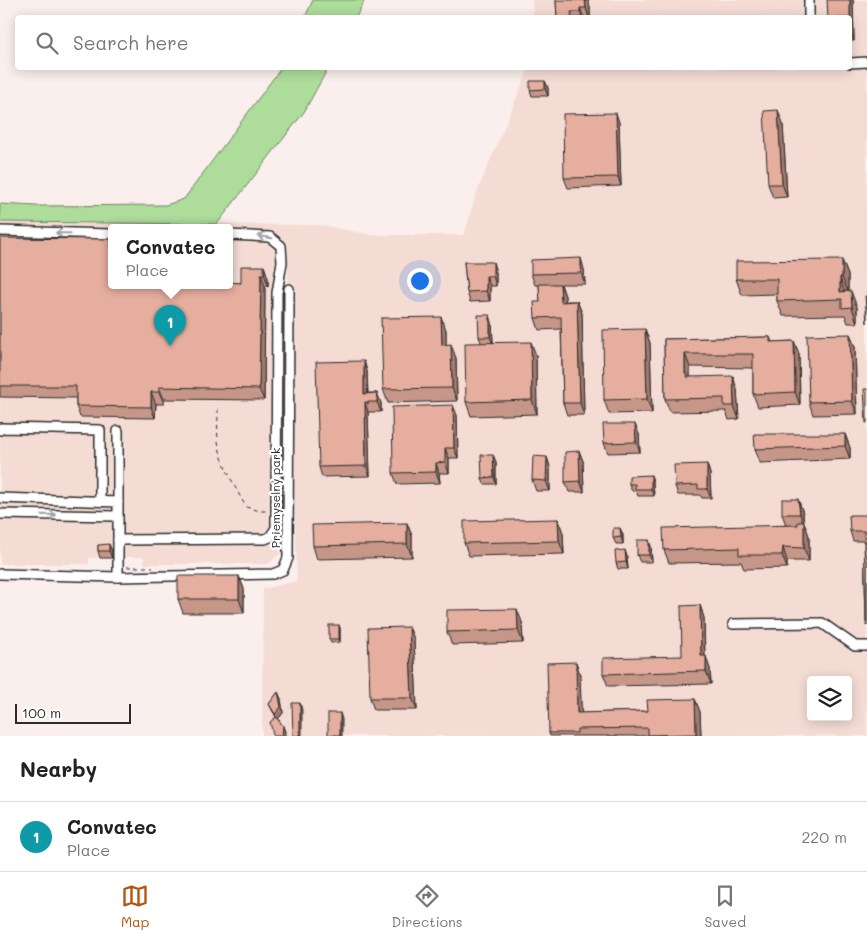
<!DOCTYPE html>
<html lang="en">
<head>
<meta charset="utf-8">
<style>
  :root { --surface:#fff; --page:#f6f6f6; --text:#222; --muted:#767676; --line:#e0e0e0; --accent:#b45309 }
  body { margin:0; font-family:Mali,sans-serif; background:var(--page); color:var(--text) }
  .controls { position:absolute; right:15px; bottom:15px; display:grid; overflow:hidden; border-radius:5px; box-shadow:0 2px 12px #0003 }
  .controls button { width:45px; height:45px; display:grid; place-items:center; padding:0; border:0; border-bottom:1px solid var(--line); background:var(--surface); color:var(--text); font:25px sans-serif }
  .scale { position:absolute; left:15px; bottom:12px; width:116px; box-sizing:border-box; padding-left:5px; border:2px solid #2b2b2b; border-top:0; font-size:14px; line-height:18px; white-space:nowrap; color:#2b2b2b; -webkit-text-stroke:4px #fff; paint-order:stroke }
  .you { position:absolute; left:419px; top:280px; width:18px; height:18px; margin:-12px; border:4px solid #fff; border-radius:50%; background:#1a73e8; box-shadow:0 0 0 8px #1a73e833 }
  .badge { display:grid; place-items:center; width:32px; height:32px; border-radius:50%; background:var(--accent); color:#fff; font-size:16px; font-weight:700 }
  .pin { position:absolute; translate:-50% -41px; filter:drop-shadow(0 1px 2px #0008) }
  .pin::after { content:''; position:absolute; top:26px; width:18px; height:15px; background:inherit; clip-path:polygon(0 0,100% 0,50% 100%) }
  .popup { position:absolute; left:108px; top:224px; width:125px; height:65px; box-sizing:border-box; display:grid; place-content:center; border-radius:5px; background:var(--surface); filter:drop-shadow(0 1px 4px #0005); font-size:16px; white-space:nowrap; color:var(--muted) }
  .popup b { font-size:19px; color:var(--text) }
  .popup::after { content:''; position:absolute; left:50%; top:100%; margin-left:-10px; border:10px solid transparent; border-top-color:var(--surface) }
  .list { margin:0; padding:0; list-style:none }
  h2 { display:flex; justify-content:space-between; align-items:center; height:65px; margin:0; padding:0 20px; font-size:21px }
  h2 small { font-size:16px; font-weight:400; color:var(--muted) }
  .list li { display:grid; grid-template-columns:32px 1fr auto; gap:15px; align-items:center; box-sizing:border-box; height:70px; padding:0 20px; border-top:1px solid var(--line) }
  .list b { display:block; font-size:19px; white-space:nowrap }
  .list p { margin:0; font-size:16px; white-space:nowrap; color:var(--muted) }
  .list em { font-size:16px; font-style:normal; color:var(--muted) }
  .icon { flex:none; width:28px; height:28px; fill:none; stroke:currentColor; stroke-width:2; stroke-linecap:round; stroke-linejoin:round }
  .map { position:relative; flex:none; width:867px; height:736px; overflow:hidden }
  .search { position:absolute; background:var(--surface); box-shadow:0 2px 12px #0003; left:15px; right:15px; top:15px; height:55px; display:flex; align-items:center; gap:12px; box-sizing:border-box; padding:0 18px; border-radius:5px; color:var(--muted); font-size:19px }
  .sheet { height:135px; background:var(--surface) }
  nav { display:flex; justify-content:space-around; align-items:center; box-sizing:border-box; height:70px; border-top:1px solid var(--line); background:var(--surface); font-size:14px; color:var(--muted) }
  nav a { display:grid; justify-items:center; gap:2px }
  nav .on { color:var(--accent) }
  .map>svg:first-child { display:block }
</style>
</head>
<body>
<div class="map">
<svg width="867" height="736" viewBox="0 0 867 736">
  <rect width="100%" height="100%" fill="#faefec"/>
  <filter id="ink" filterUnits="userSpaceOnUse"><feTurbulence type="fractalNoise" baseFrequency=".02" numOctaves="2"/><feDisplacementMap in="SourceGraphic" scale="10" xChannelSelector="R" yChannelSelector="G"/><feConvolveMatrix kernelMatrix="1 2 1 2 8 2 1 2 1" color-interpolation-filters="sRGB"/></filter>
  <g filter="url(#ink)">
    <!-- built -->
    <path fill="#f4dcd5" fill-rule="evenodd" d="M532,0H867V241L865,283L867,285V736H262L263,589L297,581L287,240L280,554L268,564H144V557H119L89,558V564H0V222L321,225L372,235H464L476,194L529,68H850V18L533,17ZM111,227H229V285H111ZM811,680H848V717H811Z"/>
    <!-- green -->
    <g fill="#addc9b" stroke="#6c8463">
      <polygon points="313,0 365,0 356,17 305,17"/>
      <polygon points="281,68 328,68 304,112 217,224 0,222 0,204 36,206 166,205 184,199"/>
    </g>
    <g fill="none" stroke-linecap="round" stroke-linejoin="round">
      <!-- minor casing -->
      <g stroke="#2b2b2b" stroke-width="12">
        <g id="minor">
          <polyline points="809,0 809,18"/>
          <polyline points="850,63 867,62"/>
          <polyline points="0,231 111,234"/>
          <polyline points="0,430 1,428 100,430 100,501"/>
          <polyline points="118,431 118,577"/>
          <polyline points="0,498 118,502"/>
          <polyline points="0,514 118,516"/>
          <polyline points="118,540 265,539 270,537 276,528 277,293 282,262 281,246 270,237 229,235"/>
          <polyline points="0,574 118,577 273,574 283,570 288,558 289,289"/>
          <polyline points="733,624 822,623 855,646 867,646"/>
        </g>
      </g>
      <!-- path -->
      <g stroke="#2b2b2b" stroke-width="1" stroke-dasharray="4 4" stroke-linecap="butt">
        <path d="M218,409C218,419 217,430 218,441C221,463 235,487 246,507L260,511H268"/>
        <polyline points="127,567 153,567"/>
      </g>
      <!-- minor -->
      <use href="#minor" stroke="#fff" stroke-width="9"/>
    </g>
    <!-- wall -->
    <g fill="#c69688" stroke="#2b2b2b">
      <polygon points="556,0 590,6 590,18 557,18"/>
      <polygon points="853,0 854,41 850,41 850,18"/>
      <polygon points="545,81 548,88 548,96 532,96 530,90"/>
      <polygon points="619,122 621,186 568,188 564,178"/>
      <polygon points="783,124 787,197 773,198 768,184"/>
      <polygon points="0,238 111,285 241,283 264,266 268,278 268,286 265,286 264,400 164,399 164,404 156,404 155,418 80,417 76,406 76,398 0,397"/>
      <polygon points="842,260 848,275 848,291 857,307 857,323 848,323 845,315 783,316 777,301 777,294 742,295 736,279"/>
      <polygon points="464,262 496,272 496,286 490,286 490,301 470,302 467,292"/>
      <polygon points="584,269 585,284 561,284 565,296 565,301 577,301 582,313 584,415 567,415 563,403 561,329 539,330 535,318 540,302 539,285 535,285 531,274"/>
      <polygon points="441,317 446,330 446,345 456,358 457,401 388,403 383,389"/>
      <polygon points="492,322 493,342 536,355 537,414 471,416 466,402 481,342 479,337"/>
      <polygon points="645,329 650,343 652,413 609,414 604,400"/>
      <polygon points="850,334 855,347 857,414 813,415 809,402"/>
      <polygon points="770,337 772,342 794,341 799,354 800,405 758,407 753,394 753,368 690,367 690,377 737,389 739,419 729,420 726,411 670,412 665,399 664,339"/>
      <polygon points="364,361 367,371 368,393 377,393 381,403 381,412 368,412 370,476 322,477 319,467"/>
      <polygon points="457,415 458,458 449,458 449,473 439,473 440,483 397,484 393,473"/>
      <polygon points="639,434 640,452 608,453 604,443"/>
      <polygon points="845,434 850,448 850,459 760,463 755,449"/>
      <polygon points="579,451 583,461 584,492 569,492 565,482"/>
      <polygon points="493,455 496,462 496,484 484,484 482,478"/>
      <polygon points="547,457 550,467 550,491 536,491 532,480"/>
      <polygon points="707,464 710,474 711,498 702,498 700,495 678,495 675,486"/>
      <polygon points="651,475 653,482 654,496 638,496 636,491 632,491 629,484"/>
      <polygon points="798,499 803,513 804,522 809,536 809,561 787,561 787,568 744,569 741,562 669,563 664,550 786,525 782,514"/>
      <polygon points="867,515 867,626 866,622 864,541 853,541 850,531"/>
      <polygon points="558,519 563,533 564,554 469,556 464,543"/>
      <polygon points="407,523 412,536 412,557 317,559 313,546"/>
      <polygon points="620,528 623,535 623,544 616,544 613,538"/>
      <polygon points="98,545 112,551 112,558 100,558 98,551"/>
      <polygon points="651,546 652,562 640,562 637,555"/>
      <polygon points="625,550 627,557 628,569 618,569 616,563"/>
      <polygon points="239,576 244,589 244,613 183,613 178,599"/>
      <polygon points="700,605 704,618 705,656 710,669 711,684 608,686 603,674 682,656"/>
      <polygon points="522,622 523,643 452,645 447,632"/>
      <polygon points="339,625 340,628 340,642 331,643 329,639"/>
      <polygon points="409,627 414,639 417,710 374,710 370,698"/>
      <polygon points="576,662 580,675 581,713 648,711 695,699 700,712 701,736 550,736 549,733"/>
      <polygon points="278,692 281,699 283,713 278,719 283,726 285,732 272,710 269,704"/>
    </g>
    <!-- shaded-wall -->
    <g fill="#a17a6f" stroke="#2b2b2b">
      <polygon points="585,0 588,0 590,6 590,18 589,18 586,8"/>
      <polygon points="850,0 853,0 854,41 850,31"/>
      <polygon points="580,8 584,18 582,18 580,12"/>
      <polygon points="545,81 548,88 548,96 545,89"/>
      <polygon points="778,110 783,124 787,197 782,184"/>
      <polygon points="616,113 619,122 621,186 618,177"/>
      <polygon points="581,258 584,269 585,284 581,273"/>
      <polygon points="842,260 848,275 848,293 842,277"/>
      <polygon points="493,262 496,272 496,286 493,276"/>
      <polygon points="264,266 268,278 268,286 264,274"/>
      <polygon points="261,274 265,286 264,400 259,389"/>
      <polygon points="486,276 490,286 490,301 486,291"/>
      <polygon points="840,277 845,293 840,292"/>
      <polygon points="560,284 565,296 565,314 561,302"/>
      <polygon points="851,291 857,307 857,323 852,307"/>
      <polygon points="577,301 582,313 584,415 580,403"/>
      <polygon points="490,315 492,322 493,344 490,337"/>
      <polygon points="441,317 446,330 446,358 442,345"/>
      <polygon points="645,329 650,343 652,413 647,399"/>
      <polygon points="850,334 855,347 857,414 852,401"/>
      <polygon points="794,341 799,354 800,405 795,392"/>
      <polygon points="531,342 536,355 537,414 532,400"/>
      <polygon points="451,344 456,358 457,401 452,388"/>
      <polygon points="685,354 690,367 690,381 685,374"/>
      <polygon points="364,361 367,371 368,404 364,394"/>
      <polygon points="733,376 737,389 739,419 734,406"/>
      <polygon points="159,387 164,399 164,404 159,392"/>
      <polygon points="151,392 156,404 155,418 151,407"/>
      <polygon points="377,393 381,403 381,412 377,402"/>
      <polygon points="365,402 368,412 370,476 366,466"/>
      <polygon points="453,405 457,415 458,458 454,448"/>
      <polygon points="635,424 639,434 640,452 636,442"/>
      <polygon points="845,434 850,448 850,459 845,446"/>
      <polygon points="445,448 449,458 449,473 445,462"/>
      <polygon points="579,451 583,461 584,492 580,481"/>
      <polygon points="493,455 496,462 496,484 494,477"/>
      <polygon points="547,457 550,467 550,491 546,481"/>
      <polygon points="436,463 439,473 440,483 436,472"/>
      <polygon points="707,464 710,474 711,498 707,489"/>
      <polygon points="651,475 653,482 654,496 651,489"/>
      <polygon points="798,499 803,513 804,526 804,522 809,536 809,561 804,548 804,527 800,514"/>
      <polygon points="558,519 563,533 564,554 559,541"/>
      <polygon points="407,523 412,536 412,557 407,544"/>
      <polygon points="620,528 623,535 623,544 621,537"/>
      <polygon points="649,540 651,546 652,562 649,555"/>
      <polygon points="109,544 112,551 112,558 109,551"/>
      <polygon points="783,547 787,561 787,568 782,555"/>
      <polygon points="625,550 627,557 628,569 626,562"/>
      <polygon points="239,576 244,589 244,613 239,599"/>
      <polygon points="700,605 704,618 705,669 701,656"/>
      <polygon points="517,609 522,622 523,643 518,630"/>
      <polygon points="339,625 340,628 340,642 339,639"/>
      <polygon points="409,627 414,639 417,710 412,698"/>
      <polygon points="706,656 710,669 711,684 706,671"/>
      <polygon points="576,662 580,675 582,726 577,713"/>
      <polygon points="278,692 281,699 283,713 277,720 275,714"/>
      <polygon points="695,699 700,712 701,736 697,736 696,734"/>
      <polygon points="300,703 302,710 302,736 300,736"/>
      <polygon points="340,713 342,719 342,736 340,736"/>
      <polygon points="283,726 285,732 285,736 282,736"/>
    </g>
    <!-- building -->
    <g fill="#e6ae9e" stroke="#2b2b2b">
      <polygon points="556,0 585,0 586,8 580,8 580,12 571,12 572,18 557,18"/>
      <polygon points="827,0 850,0 850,31 850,18 828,18"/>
      <polygon points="530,81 545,81 545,89 530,90"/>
      <polygon points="778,110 782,184 768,184 764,111"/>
      <polygon points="616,113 618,177 564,178 563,114"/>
      <polygon points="0,238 111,239 111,285 229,285 229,282 241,283 241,266 264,266 264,274 261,274 259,389 159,387 159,392 151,392 151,407 76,406 76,386 0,386"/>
      <polygon points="581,258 581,273 531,274 531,260"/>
      <polygon points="842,260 842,277 840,277 840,292 851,291 852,307 842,308 842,299 777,301 777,279 736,279 736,261"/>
      <polygon points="464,262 493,262 493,276 486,276 486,291 467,292"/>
      <polygon points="539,284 560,284 561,302 577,301 580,403 563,403 561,317 535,318 534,302 540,302"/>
      <polygon points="865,296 867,296 867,323"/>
      <polygon points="478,315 490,315 490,337 479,337"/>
      <polygon points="441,317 442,345 451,344 452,388 383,389 381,318"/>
      <polygon points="645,329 647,399 604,400 603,330"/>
      <polygon points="850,334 852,401 809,402 807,335"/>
      <polygon points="770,337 770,342 794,341 795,392 753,394 753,354 685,354 685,374 687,374 687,377 733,376 734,406 724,406 724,398 665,399 664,339"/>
      <polygon points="531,342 532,400 466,402 465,343"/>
      <polygon points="364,361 364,394 377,393 377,402 365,402 366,466 319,467 316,362"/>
      <polygon points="864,389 867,389 867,423 866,423"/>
      <polygon points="453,405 454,448 445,448 445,462 436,463 436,472 393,473 392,407"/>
      <polygon points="603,424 635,424 636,442 604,443"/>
      <polygon points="754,434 845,434 845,446 755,449"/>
      <polygon points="579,451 580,481 565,482 565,452"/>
      <polygon points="481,455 493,455 494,477 482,478"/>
      <polygon points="533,456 547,457 546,481 532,480"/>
      <polygon points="707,464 707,489 698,489 698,485 675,486 674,465"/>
      <polygon points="651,475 651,489 635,489 635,484 629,484 629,476"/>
      <polygon points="782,499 798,499 800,514 782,514"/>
      <polygon points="849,515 867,515 867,622 866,622 864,531 850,531"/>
      <polygon points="558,519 559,541 464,543 464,521"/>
      <polygon points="798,522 804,522 804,548 783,547 782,555 739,555 739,548 664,550 663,528 798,525"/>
      <polygon points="407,523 407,544 313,546 312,525"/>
      <polygon points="613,528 620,528 621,537 613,538"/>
      <rect x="637" y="540" width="12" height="15"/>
      <polygon points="109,544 109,551 98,551 98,545"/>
      <polygon points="625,550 626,562 616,563 615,551"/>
      <rect x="178" y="576" width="61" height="23"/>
      <polygon points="700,605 701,656 706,656 706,671 603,674 603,658 682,656 681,606"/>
      <polygon points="517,609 518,630 447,632 447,610"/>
      <rect x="329" y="625" width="10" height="14"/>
      <polygon points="409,627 412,698 370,698 368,628"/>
      <polygon points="576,662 577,713 648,711 647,700 695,699 696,734 648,735 648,728 577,729 577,733 549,733 547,663"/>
      <polygon points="278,692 281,707 275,714 269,704"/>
      <polygon points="292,703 300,703 300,736 293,736"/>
      <rect x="328" y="713" width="12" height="22"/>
      <polygon points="276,717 283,726 282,736 273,736 273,735 270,722"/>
    </g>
    <!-- one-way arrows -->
    <defs><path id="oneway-shaft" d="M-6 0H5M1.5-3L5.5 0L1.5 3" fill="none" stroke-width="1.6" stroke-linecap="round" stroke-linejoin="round" transform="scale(1.25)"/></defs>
    <g stroke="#a0a0a0">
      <use href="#oneway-shaft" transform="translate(63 233) rotate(-179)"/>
      <use href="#oneway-shaft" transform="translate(265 237) rotate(-170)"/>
      <use href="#oneway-shaft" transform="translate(49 515) rotate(1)"/>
    </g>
  </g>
  <g text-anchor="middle" stroke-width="4.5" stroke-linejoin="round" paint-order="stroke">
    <!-- street labels -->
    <g font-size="12" fill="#2b2b2b" stroke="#fff">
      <text transform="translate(276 498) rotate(-90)" y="4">Priemyselný park</text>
    </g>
  </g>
</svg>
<div class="controls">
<button><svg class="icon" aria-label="layers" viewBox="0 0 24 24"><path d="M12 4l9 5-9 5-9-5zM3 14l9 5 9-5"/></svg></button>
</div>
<div class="scale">100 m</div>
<div class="you"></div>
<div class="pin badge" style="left:170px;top:346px;background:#0f9aa8">1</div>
<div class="popup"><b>Convatec</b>Place</div>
<div class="search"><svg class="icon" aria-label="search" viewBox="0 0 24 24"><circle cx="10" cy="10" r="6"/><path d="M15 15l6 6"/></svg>Search here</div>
</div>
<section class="sheet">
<h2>Nearby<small></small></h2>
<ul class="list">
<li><span class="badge" style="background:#0f9aa8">1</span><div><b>Convatec</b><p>Place</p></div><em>220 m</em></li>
</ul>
</section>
<nav>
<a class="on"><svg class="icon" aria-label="map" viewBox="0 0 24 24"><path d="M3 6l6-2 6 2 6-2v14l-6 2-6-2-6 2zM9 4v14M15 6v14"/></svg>Map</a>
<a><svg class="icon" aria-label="directions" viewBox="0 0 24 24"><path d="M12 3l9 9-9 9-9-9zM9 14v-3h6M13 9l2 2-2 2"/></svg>Directions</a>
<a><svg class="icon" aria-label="saved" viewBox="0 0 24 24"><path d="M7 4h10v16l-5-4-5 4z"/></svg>Saved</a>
</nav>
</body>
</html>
